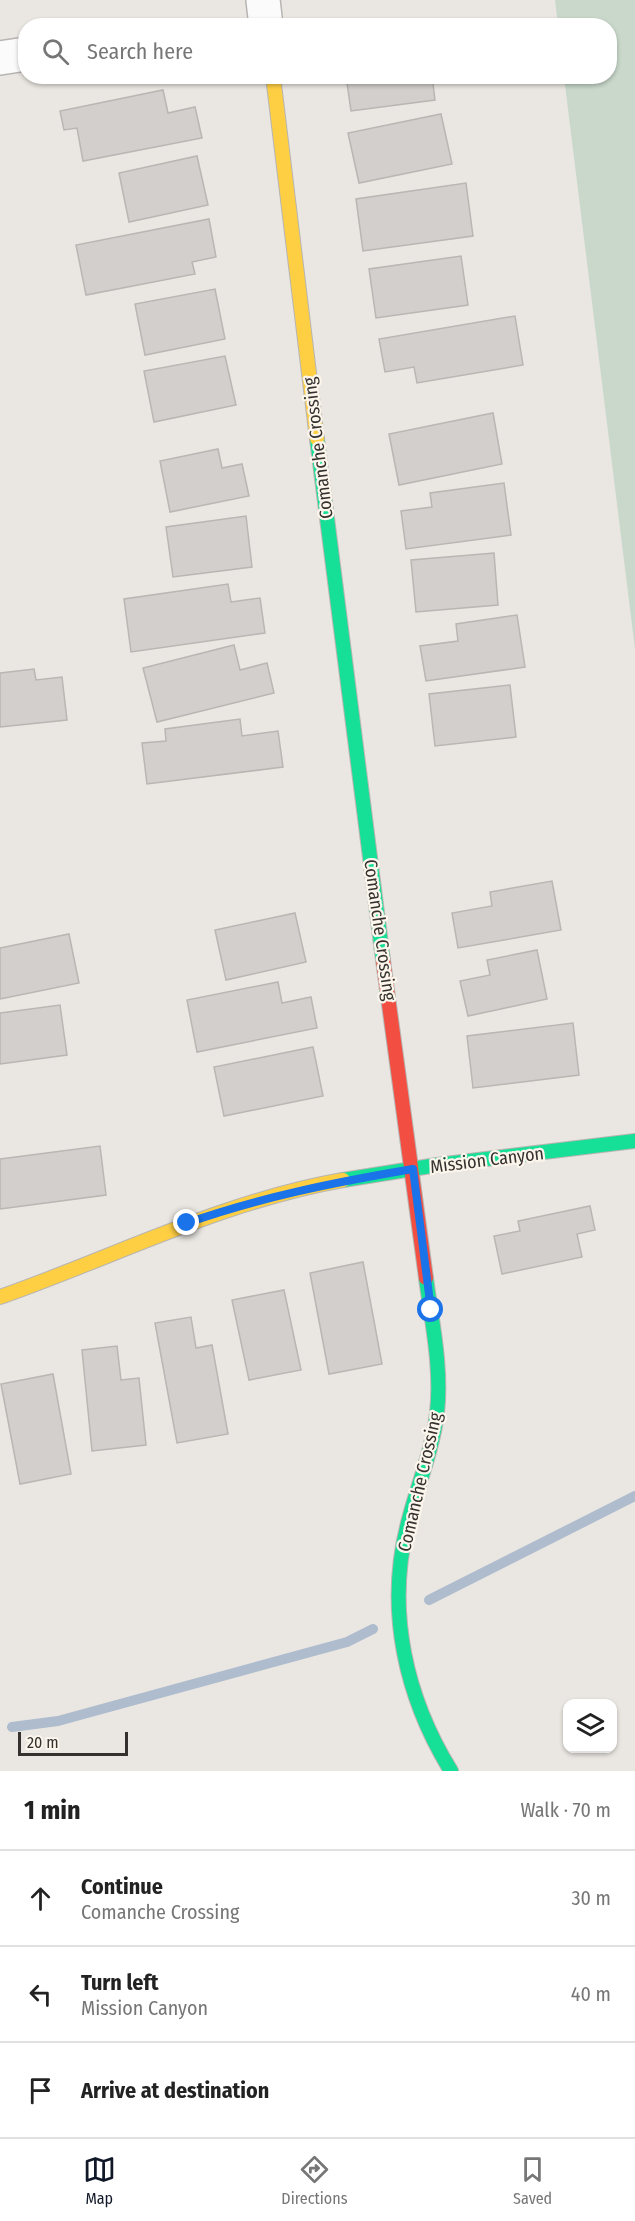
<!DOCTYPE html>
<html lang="en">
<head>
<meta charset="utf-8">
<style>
  :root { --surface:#fff; --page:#f6f6f6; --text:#222; --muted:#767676; --line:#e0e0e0; --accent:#111827 }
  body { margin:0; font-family:"Fira Sans Condensed",sans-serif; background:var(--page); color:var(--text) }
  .controls { position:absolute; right:18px; bottom:18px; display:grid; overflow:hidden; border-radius:12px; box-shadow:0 2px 4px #0004 }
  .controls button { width:54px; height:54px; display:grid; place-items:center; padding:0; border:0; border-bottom:2px solid var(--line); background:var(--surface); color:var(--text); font:30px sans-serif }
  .scale { position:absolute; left:18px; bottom:15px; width:110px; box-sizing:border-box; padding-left:6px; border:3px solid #34312e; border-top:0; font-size:16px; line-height:21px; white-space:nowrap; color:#34312e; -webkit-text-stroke:4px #fcf5ec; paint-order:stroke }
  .stop { position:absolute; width:18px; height:18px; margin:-14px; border:4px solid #1a73e8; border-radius:50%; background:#fff }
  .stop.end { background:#1a73e8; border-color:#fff; box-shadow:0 2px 6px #0008 }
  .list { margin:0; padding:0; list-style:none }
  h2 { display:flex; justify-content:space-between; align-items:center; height:78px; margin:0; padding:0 24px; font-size:26px }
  h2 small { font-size:20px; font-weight:400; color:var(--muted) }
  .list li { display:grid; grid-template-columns:39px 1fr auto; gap:18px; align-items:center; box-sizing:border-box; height:96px; padding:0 24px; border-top:2px solid var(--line) }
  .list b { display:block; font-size:22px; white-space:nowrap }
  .list p { margin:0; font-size:20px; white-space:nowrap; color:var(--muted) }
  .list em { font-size:20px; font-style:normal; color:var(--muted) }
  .icon { flex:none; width:33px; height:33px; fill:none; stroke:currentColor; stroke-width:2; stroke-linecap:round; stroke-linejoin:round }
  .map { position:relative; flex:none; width:635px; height:1771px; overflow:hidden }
  .search { position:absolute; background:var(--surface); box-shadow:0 2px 4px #0004; left:18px; right:18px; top:18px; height:66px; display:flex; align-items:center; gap:15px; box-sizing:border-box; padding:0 21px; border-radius:24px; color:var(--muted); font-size:22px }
  .sheet { height:366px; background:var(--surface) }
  nav { display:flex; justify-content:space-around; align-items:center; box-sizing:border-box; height:84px; border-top:2px solid var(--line); background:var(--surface); font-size:16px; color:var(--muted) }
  nav a { display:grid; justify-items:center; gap:3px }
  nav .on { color:var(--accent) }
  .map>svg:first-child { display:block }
</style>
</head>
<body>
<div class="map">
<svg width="635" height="1771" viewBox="0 0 635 1771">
  <rect width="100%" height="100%" fill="#eae7e2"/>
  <!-- green -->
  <polygon fill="#c9d8cb" points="555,0 635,0 635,649 564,77 610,76 610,26 558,25"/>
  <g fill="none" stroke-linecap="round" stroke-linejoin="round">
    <!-- stream -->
    <g stroke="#aebccd" stroke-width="10">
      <polyline points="429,1600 635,1496"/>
      <polyline points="12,1727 58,1721 347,1642 373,1629"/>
    </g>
  </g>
  <!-- building -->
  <g fill="#d3cfcc" stroke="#b9b6b3" stroke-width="1.5">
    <polygon points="346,76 432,76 435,100 351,111"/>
    <polygon points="163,90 168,113 195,107 202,138 83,161 77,128 64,130 60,111"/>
    <polygon points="441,114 452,164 359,183 348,133"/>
    <polygon points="197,156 208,205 129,222 119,173"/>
    <polygon points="466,183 473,236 363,251 356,199"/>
    <polygon points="209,219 216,257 192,262 195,274 86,295 76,245"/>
    <polygon points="461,256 468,305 376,318 369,269"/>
    <polygon points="215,289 225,339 145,355 135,304"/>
    <polygon points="515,316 523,365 417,383 414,367 385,372 379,339"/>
    <polygon points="225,356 236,405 154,422 144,371"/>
    <polygon points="493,413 502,464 399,485 389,434"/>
    <polygon points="218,449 222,468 242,464 249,496 170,512 160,461"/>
    <polygon points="504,483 511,535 406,549 401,511 432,507 430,493"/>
    <polygon points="246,516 252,567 173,577 166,527"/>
    <polygon points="494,553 498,605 416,612 411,560"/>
    <polygon points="228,584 231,602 260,598 265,633 131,652 124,599"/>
    <polygon points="517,615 525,667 426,681 420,646 458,641 456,624"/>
    <polygon points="234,645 240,670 267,663 274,693 157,722 143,668"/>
    <polygon points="34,669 36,680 62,677 67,720 0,727 0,673"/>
    <polygon points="510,685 516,737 435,746 429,694"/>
    <polygon points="240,719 242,736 278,731 283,767 147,784 142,743 166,741 165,729"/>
    <polygon points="552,881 561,930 458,948 452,913 492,906 490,892"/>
    <polygon points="295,913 306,962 226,980 215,930"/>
    <polygon points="69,934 79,983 0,999 0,948"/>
    <polygon points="537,950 547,999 468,1016 460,981 490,975 487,960"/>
    <polygon points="278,982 282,1003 311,997 317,1028 197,1052 187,1000"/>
    <polygon points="60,1005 67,1055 0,1064 0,1013"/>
    <polygon points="573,1023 579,1075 473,1088 467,1036"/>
    <polygon points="313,1047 323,1096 224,1116 214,1067"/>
    <polygon points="100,1146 106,1195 0,1209 0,1159"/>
    <polygon points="590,1206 595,1230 577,1234 582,1257 502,1274 494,1236 520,1231 518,1221"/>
    <polygon points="363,1262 382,1364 329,1374 310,1273"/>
    <polygon points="284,1290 301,1370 249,1380 232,1300"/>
    <polygon points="191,1317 196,1348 212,1345 228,1434 177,1443 155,1323"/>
    <polygon points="117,1346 121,1380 139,1378 146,1445 92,1451 82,1350"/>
    <polygon points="53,1374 71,1474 20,1484 1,1384"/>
  </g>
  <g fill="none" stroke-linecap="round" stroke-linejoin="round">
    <!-- street casing -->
    <g stroke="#b7b5b2" stroke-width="36">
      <g id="street">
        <polyline points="263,0 266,26"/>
        <polyline points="0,58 26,54"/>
      </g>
    </g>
    <!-- fast casing -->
    <g stroke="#b7b5b2" stroke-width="16">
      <g id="fast">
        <polyline points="317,439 383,960"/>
        <polyline points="343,1180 437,1165 635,1141"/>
        <path d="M426,1278C432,1323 442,1368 437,1413C432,1453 416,1489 407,1527C386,1612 406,1698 451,1771"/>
      </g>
    </g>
    <!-- slow casing -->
    <g stroke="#b7b5b2" stroke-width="16">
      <g id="slow">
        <polyline points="273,76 317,439"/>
        <path d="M0,1297C114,1257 223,1201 343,1180"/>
      </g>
    </g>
    <!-- jam casing -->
    <g stroke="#b7b5b2" stroke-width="16">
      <polyline id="jam" points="383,960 426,1278"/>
    </g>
    <!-- street -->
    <use href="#street" stroke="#fcfbfb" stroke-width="33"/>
    <!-- fast -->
    <use href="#fast" stroke="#16e098" stroke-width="14"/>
    <!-- slow -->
    <use href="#slow" stroke="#ffcf43" stroke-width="14"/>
    <!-- jam -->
    <use href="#jam" stroke="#f24e42" stroke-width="14"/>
  </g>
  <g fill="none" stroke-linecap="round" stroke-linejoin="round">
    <!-- route -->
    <path stroke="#1a73e8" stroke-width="8" d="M187,1223C261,1197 336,1182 413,1169L431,1310"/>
  </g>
  <g text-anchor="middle" stroke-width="4.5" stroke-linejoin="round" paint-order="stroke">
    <!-- street labels -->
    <g font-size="18" fill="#34312e" stroke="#fcf5ec">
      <text transform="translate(318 448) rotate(-97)" y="6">Comanche Crossing</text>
      <text transform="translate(380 930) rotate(82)" y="6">Comanche Crossing</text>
      <text transform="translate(487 1160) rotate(-7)" y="6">Mission Canyon</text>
      <text transform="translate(420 1482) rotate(-77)" y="6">Comanche Crossing</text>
    </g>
  </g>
</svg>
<div class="controls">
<button><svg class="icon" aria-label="layers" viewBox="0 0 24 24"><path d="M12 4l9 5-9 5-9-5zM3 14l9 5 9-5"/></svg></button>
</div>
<div class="scale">20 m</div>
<div class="stop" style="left:431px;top:1310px"></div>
<div class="stop end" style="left:187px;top:1223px"></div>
<div class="search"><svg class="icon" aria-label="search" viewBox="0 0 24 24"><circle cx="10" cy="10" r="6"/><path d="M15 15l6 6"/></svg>Search here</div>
</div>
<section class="sheet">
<h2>1 min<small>Walk · 70 m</small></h2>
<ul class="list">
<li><svg class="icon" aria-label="ahead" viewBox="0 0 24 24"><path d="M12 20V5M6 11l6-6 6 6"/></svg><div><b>Continue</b><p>Comanche Crossing</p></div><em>30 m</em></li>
<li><svg class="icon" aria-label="left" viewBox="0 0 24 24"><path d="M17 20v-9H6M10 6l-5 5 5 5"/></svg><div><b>Turn left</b><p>Mission Canyon</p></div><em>40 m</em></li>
<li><svg class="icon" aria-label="arrive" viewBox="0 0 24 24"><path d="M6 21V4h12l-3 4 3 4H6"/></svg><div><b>Arrive at destination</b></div></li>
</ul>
</section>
<nav>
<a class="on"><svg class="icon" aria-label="map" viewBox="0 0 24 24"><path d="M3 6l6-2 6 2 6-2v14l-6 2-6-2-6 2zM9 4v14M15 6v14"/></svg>Map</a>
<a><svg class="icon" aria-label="directions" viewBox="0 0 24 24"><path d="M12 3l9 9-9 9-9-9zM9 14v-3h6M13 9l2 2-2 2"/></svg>Directions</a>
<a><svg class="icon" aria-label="saved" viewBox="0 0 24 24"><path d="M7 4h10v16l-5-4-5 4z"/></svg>Saved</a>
</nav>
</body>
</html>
